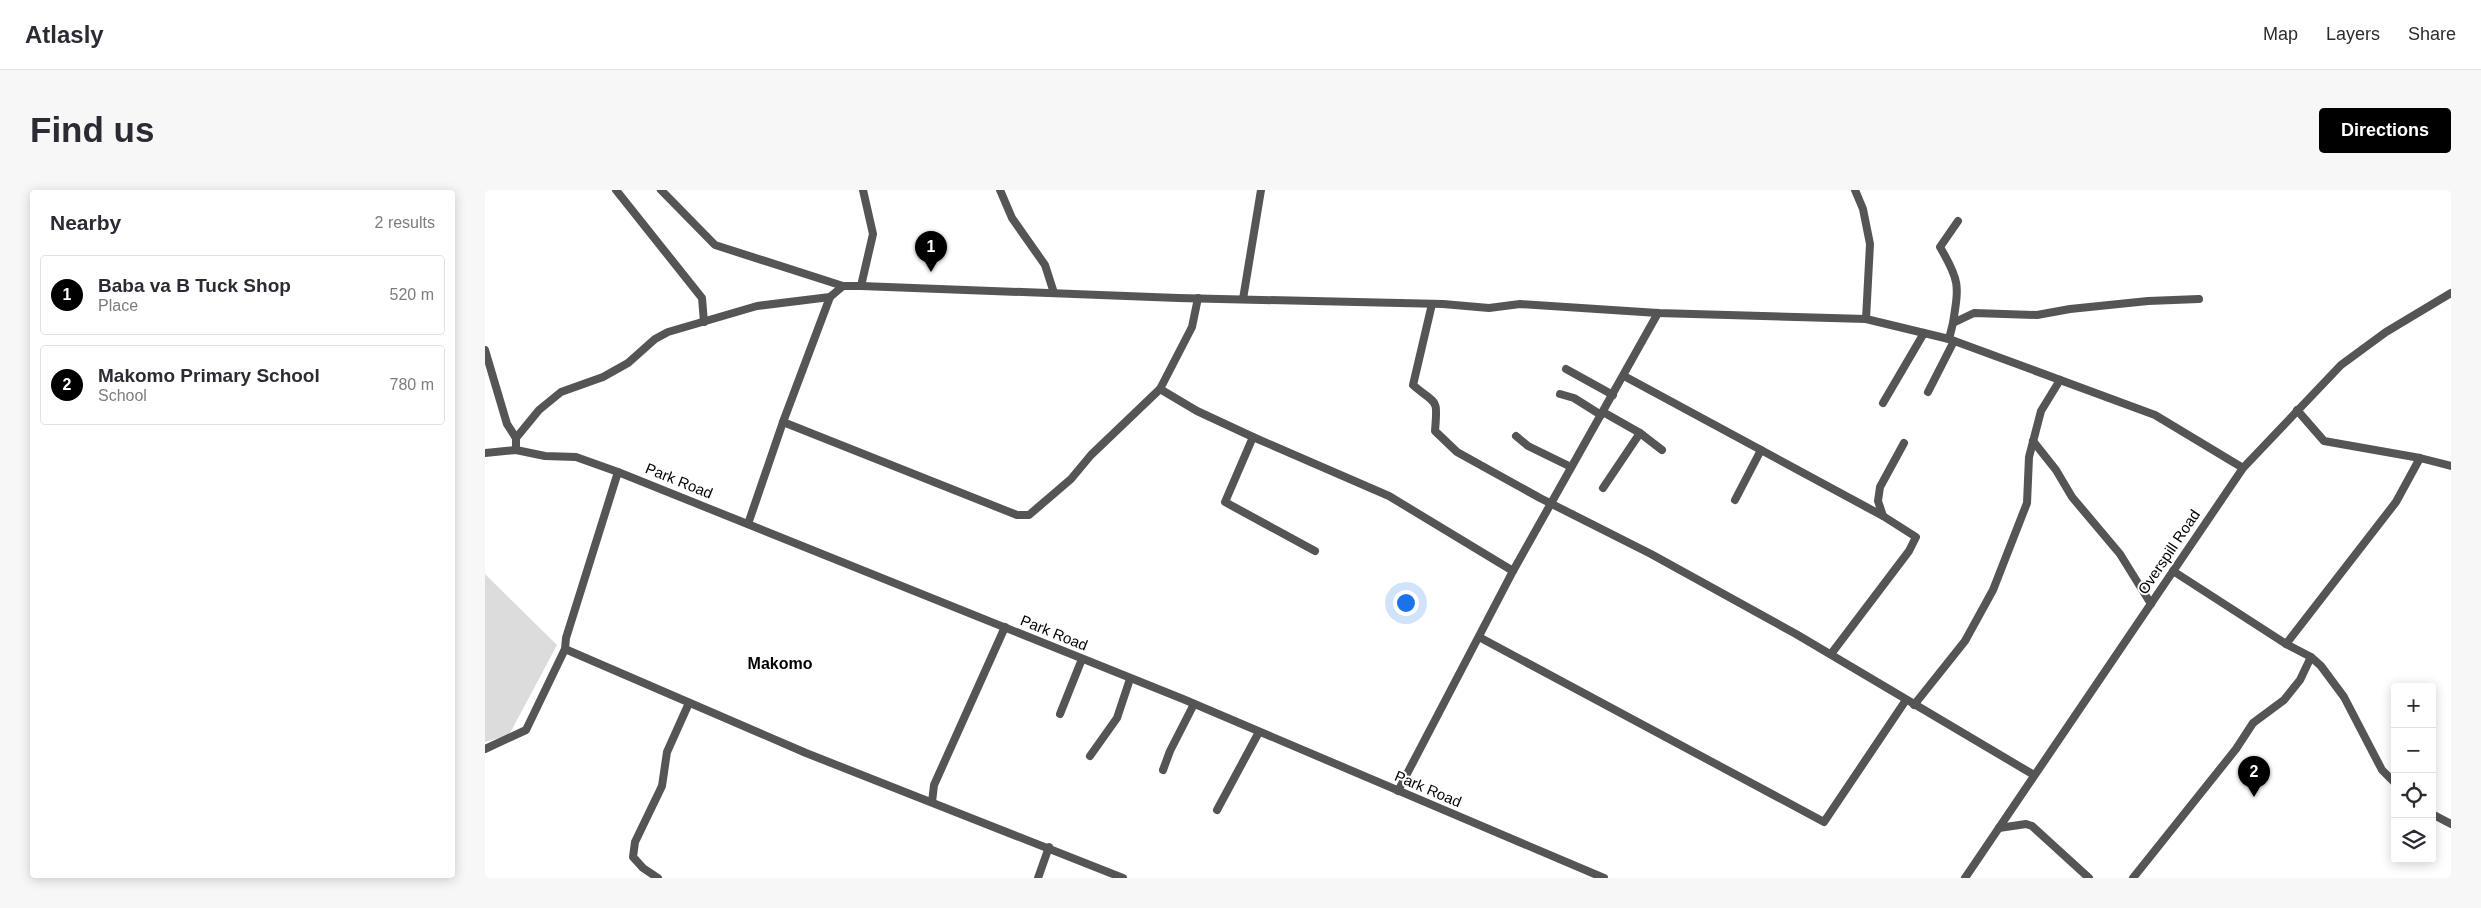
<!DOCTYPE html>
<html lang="en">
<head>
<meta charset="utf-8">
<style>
  :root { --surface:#fff; --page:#f7f7f7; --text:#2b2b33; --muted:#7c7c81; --line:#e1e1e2; --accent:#000 }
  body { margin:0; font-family:Helvetica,sans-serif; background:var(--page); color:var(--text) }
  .controls { position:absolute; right:15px; bottom:15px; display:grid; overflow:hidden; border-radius:5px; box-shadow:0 2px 12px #0003 }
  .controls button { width:45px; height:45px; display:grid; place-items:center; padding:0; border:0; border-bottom:1px solid var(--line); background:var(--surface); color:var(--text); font:25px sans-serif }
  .you { position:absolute; left:920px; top:412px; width:18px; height:18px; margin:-12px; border:4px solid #fff; border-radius:50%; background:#1a73e8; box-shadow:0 0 0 8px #1a73e833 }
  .badge { display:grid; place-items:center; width:32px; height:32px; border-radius:50%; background:var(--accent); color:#fff; font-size:16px; font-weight:700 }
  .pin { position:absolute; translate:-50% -41px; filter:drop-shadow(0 1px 2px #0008) }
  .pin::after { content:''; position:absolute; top:26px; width:18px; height:15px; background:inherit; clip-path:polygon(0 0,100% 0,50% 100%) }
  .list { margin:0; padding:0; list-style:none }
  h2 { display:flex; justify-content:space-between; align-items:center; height:65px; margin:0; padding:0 20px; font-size:21px }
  h2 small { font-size:16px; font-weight:400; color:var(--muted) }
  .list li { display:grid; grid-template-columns:32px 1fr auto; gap:15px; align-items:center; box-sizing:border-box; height:80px; margin:0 10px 10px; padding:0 10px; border:1px solid var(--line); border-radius:5px }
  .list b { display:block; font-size:19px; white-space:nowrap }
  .list p { margin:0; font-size:16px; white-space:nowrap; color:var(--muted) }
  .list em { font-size:16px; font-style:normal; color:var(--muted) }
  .icon { flex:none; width:28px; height:28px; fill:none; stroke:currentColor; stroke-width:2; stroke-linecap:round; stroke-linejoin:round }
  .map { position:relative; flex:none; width:1966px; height:688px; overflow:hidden; border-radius:5px }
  header { display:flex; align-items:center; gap:30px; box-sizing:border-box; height:70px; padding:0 25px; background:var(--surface); border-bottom:1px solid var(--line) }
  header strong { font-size:24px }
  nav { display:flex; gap:28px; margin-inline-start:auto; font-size:18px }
  .intro { display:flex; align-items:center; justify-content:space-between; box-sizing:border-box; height:120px; padding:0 30px }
  h1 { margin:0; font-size:35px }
  .button { padding:12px 22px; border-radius:5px; background:var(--accent); color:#fff; font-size:18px; font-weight:700 }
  main { display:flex; gap:30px; padding:0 30px }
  aside { flex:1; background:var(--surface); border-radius:5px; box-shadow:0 2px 12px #0003 }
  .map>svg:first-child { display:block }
</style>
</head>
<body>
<header>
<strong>Atlasly</strong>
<nav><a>Map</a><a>Layers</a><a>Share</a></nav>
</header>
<div class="intro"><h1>Find us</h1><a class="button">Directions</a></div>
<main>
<aside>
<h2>Nearby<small>2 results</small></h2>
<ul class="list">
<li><span class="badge">1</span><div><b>Baba va B Tuck Shop</b><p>Place</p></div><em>520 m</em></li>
<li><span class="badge">2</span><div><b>Makomo Primary School</b><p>School</p></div><em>780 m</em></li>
</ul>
</aside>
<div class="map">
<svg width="1966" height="688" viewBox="0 0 1966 688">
  <rect width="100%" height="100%" fill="#fff"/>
  <!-- green -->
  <polygon fill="#dcdcdc" points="0,384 72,455 24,545 0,552"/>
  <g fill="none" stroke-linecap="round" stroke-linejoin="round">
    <!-- minor -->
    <g stroke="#555" stroke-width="8">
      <polyline points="131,0 217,108 219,132"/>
      <polyline points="176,0 230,55 358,96"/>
      <polyline points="515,0 527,28 560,75 569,103"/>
      <polyline points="1370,0 1378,19 1385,54 1381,129"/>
      <polyline points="376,96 388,44 378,0"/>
      <polyline points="758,109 776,0"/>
      <path d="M947,114L928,195C952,216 953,206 950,241L972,262L1055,308L1166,364L1311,444L1549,585"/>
      <path d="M1468,133C1474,95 1475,91 1455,57L1473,31"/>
      <polyline points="1464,149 1468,133 1489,123 1552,125 1585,119 1663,111 1714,109"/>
      <polyline points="0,160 22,234 31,248 31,260"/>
      <polyline points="1081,179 1128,205"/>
      <polyline points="1139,186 1398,326 1431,347 1424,361 1346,464"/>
      <polyline points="675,199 712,221 768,247 904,306 1028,381"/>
      <polyline points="1443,202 1469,151"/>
      <polyline points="1075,204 1089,208 1116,225"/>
      <polyline points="1398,213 1439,143"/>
      <polyline points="1812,220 1839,251 1935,268 1966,276"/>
      <polyline points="1118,222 1155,243 1177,260"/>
      <polyline points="298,232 532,325 544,325 586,289 606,265 675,199 707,137 713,108"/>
      <polyline points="1031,246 1043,256 1086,277"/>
      <polyline points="768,247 740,312 830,361"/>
      <polyline points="31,248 54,220 76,202 118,187 143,173 170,149 183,142 272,116 345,107"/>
      <polyline points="1548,251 1571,280 1587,307 1635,364 1666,414"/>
      <polyline points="0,263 31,260 60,266 91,267 133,282 698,509 1119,688"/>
      <polyline points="1118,298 1155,243"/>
      <polyline points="1250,310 1276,260"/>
      <polyline points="1398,326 1393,311 1395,297 1419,253"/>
      <polyline points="263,334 298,232 345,107 358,96 376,96 693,108 958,114 1004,118 1035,114 1173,123 1381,129 1464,149 1670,225 1758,278"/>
      <polyline points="1688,381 1801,454 1826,467 1836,476 1859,507 1897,580 1910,593"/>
      <polyline points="994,447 1339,632 1421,510"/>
      <polyline points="1801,454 1911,312 1935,268"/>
      <polyline points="80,459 321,563 638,688"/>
      <polyline points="1429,515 1480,451 1508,400 1542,313 1544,267 1556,221 1575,190"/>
      <polyline points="575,524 597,469"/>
      <polyline points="0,559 41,540 80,459 81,448 133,282"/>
      <polyline points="605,566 632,528 645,489"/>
      <polyline points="678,580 685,561 709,514"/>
      <polyline points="913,601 1028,381 1173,123"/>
      <polyline points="447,612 449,595 520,437"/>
      <polyline points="732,620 774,542"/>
      <polyline points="1947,624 1966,634"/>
      <polyline points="1514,638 1541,634 1547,636 1604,688"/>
      <polyline points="173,688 158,678 148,667 150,652 177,596 182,562 204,513"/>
      <polyline points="553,688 564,657"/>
      <polyline points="1480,688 1758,278 1856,175 1901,142 1966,103"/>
      <polyline points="1648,688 1751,559 1768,533 1799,510 1815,490 1826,467"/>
    </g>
  </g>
  <g text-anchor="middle" stroke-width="4" stroke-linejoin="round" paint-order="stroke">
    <!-- street labels -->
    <g font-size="15" fill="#000" stroke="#fff">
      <text transform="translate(194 291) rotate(22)" y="5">Park Road</text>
      <text transform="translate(1684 362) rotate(-56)" y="5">Overspill Road</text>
      <text transform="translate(569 443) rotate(22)" y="5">Park Road</text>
      <text transform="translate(943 599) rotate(23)" y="5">Park Road</text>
    </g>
    <!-- neighbourhood labels -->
    <g font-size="16" font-weight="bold" fill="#000" stroke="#fff">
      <text x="295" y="479">Makomo</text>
    </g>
  </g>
</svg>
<div class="controls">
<button>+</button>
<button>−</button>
<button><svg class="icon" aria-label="locate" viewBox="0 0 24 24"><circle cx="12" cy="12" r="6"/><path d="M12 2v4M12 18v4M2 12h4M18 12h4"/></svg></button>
<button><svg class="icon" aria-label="layers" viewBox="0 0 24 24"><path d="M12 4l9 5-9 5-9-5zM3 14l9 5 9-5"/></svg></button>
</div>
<div class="you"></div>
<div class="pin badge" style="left:446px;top:82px">1</div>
<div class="pin badge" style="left:1769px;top:607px">2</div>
</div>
</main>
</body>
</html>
